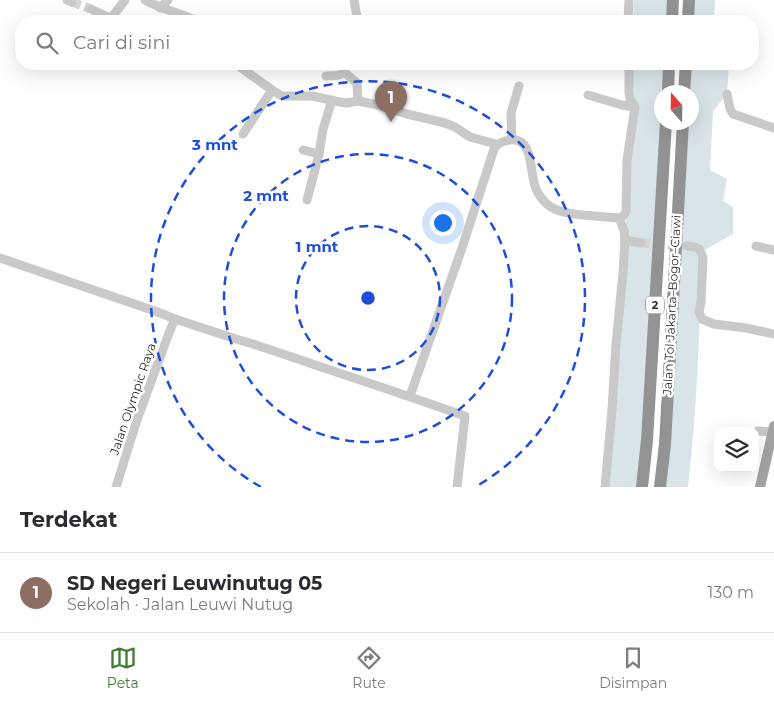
<!DOCTYPE html>
<html lang="id">
<head>
<meta charset="utf-8">
<style>
  :root { --surface:#fff; --page:#f7f7f7; --text:#2b2b33; --muted:#7c7c81; --line:#e1e1e2; --accent:#3e7c32 }
  body { margin:0; font-family:Montserrat,sans-serif; background:var(--page); color:var(--text) }
  .controls { position:absolute; right:15px; bottom:15px; display:grid; overflow:hidden; border-radius:10px; box-shadow:0 5px 20px #0002 }
  .controls button { width:45px; height:45px; display:grid; place-items:center; padding:0; border:0; border-bottom:1px solid var(--line); background:var(--surface); color:var(--text); font:25px sans-serif }
  .compass { position:absolute; left:654px; top:85px; width:45px; height:45px; border-radius:50%; background:var(--surface); box-shadow:0 5px 20px #0002; rotate:340deg }
  .you { position:absolute; left:442px; top:222px; width:18px; height:18px; margin:-12px; border:4px solid #fff; border-radius:50%; background:#1a73e8; box-shadow:0 0 0 8px #1a73e833 }
  .badge { display:grid; place-items:center; width:32px; height:32px; border-radius:50%; background:var(--accent); color:#fff; font-size:16px; font-weight:700 }
  .pin { position:absolute; translate:-50% -41px; filter:drop-shadow(0 1px 2px #0008) }
  .pin::after { content:''; position:absolute; top:26px; width:18px; height:15px; background:inherit; clip-path:polygon(0 0,100% 0,50% 100%) }
  .list { margin:0; padding:0; list-style:none }
  h2 { display:flex; justify-content:space-between; align-items:center; height:65px; margin:0; padding:0 20px; font-size:21px }
  h2 small { font-size:16px; font-weight:400; color:var(--muted) }
  .list li { display:grid; grid-template-columns:32px 1fr auto; gap:15px; align-items:center; box-sizing:border-box; height:80px; padding:0 20px; border-top:1px solid var(--line) }
  .list b { display:block; font-size:19px; white-space:nowrap }
  .list p { margin:0; font-size:16px; white-space:nowrap; color:var(--muted) }
  .list em { font-size:16px; font-style:normal; color:var(--muted) }
  .icon { flex:none; width:28px; height:28px; fill:none; stroke:currentColor; stroke-width:2; stroke-linecap:round; stroke-linejoin:round }
  .map { position:relative; flex:none; width:774px; height:487px; overflow:hidden }
  .search { position:absolute; background:var(--surface); box-shadow:0 5px 20px #0002; left:15px; right:15px; top:15px; height:55px; display:flex; align-items:center; gap:12px; box-sizing:border-box; padding:0 18px; border-radius:20px; color:var(--muted); font-size:19px }
  .sheet { height:145px; background:var(--surface) }
  nav { display:flex; justify-content:space-around; align-items:center; box-sizing:border-box; height:70px; border-top:1px solid var(--line); background:var(--surface); font-size:14px; color:var(--muted) }
  nav a { display:grid; justify-items:center; gap:2px }
  nav .on { color:var(--accent) }
  .map>svg:first-child { display:block }
</style>
</head>
<body>
<div class="map">
<svg width="774" height="487" viewBox="0 0 774 487">
  <rect width="100%" height="100%" fill="#fff"/>
  <!-- green -->
  <g fill="#d9e4e9">
    <polygon points="634,0 673,0 672,21 633,21"/>
    <polygon points="690,0 715,0 714,21 688,21"/>
    <polygon points="632,64 669,64 668,92 662,92 662,122 642,487 603,487 623,273 630,150"/>
    <path d="M686,64H729L727,94L713,111L710,170L727,179L723,201L733,207V234L701,252C700,331 697,409 688,487H660L683,123L692,122V92H684Z"/>
  </g>
  <g fill="none" stroke-linecap="round" stroke-linejoin="round">
    <!-- minor-tunnel -->
    <g stroke="#d5d5d5" stroke-width="9" stroke-dasharray="9 4.5" stroke-linecap="butt">
      <polyline points="72,2 91,9"/>
      <polyline points="641,243 681,246"/>
    </g>
    <!-- minor -->
    <g stroke="#c9c9c9" stroke-width="9">
      <polyline points="67,0 72,2"/>
      <path d="M145,0C161,9 180,13 197,21"/>
      <polyline points="354,0 357,17 356,21"/>
      <polyline points="160,8 168,0"/>
      <polyline points="91,9 108,17 112,17 125,0"/>
      <polyline points="628,21 629,0"/>
      <polyline points="236,64 272,90 282,96 312,96 340,102 347,103 358,101 378,105 407,114 445,123 455,127 470,137 496,144"/>
      <polyline points="344,72 357,83 358,101"/>
      <path d="M326,76C339,75 343,78 345,64"/>
      <polyline points="727,94 730,109 733,114 774,128"/>
      <polyline points="588,95 622,105 635,107"/>
      <polyline points="243,134 272,90"/>
      <polyline points="512,139 511,113 519,86"/>
      <polyline points="303,150 319,154"/>
      <polyline points="307,200 319,154 323,129 332,100"/>
      <polyline points="619,218 624,230 625,240 641,243"/>
      <polyline points="686,246 695,247 699,249 703,257 701,302 699,312 702,319 714,324 746,328 774,334"/>
      <polyline points="756,246 774,250"/>
      <path d="M0,258L155,311L175,319L236,339L253,344C324,368 395,391 465,416L457,487"/>
      <path d="M410,396L462,248L494,149C497,143 503,141 510,140C533,136 530,172 535,186C537,193 544,203 551,207C564,216 603,216 619,218L623,216L626,212L627,160L635,107L630,99L629,93V64"/>
      <polyline points="758,431 772,432"/>
      <polyline points="116,487 137,420 169,333 175,319"/>
      <polyline points="605,487 612,410 616,344 623,273 625,240"/>
    </g>
    <!-- major -->
    <polyline stroke="#a4a4a4" stroke-width="10" points="760,487 774,426"/>
    <!-- highway -->
    <g stroke="#939393" stroke-width="12">
      <polyline points="672,21 673,0"/>
      <polyline points="688,21 689,0"/>
      <polyline points="668,92 669,64"/>
      <polyline points="684,92 686,64"/>
      <polyline points="642,487 647,440 666,122"/>
      <polyline points="660,487 665,444 683,122"/>
    </g>
  </g>
  <!-- distance rings -->
  <g fill="none" stroke="#1d4ed8" stroke-width="2.5" stroke-dasharray="9 6">
    <circle cx="368" cy="298" r="72"/>
    <circle cx="368" cy="298" r="144"/>
    <path d="M261 487A217 217 0 1 1 475 487"/>
  </g>
  <g text-anchor="middle" stroke-width="5" stroke-linejoin="round" paint-order="stroke">
    <!-- shield labels -->
    <rect fill="#fff" stroke="#6b6b6b" stroke-width="1" x="646" y="296.5" width="18" height="17" rx="4"/>
    <g font-size="11" font-weight="bold" fill="#2c2c2c">
      <text x="655" y="309">2</text>
    </g>
    <!-- street labels -->
    <g font-size="12" fill="#2c2c2c" stroke="#fff">
      <text transform="translate(672 305) rotate(-87)" y="4">Jalan Tol Jakarta–Bogor–Ciawi</text>
      <text transform="translate(133 399) rotate(-71)" y="4">Jalan Olympic Raya</text>
    </g>
  </g>
  <circle cx="368" cy="298" r="8" fill="#1d4ed8" stroke="#fff" stroke-width="2.5"/>
  <g font-size="15" text-anchor="middle" font-weight="bold" fill="#1d4ed8" stroke="#fff" stroke-width="5" stroke-linejoin="round" paint-order="stroke">
    <text x="215" y="150">3 mnt</text>
    <text x="266" y="201">2 mnt</text>
    <text x="317" y="252">1 mnt</text>
  </g>
</svg>
<div class="controls">
<button><svg class="icon" aria-label="layers" viewBox="0 0 24 24"><path d="M12 4l9 5-9 5-9-5zM3 14l9 5 9-5"/></svg></button>
</div>
<svg class="compass" viewBox="-18 -18 36 36"><path d="M0-13l5 13h-10z" fill="#e53935"/><path d="M0 13l5-13h-10z" fill="#7c7c81"/></svg>
<div class="you"></div>
<div class="pin badge" style="left:391px;top:122px;background:#8d6e63">1</div>
<div class="search"><svg class="icon" aria-label="search" viewBox="0 0 24 24"><circle cx="10" cy="10" r="6"/><path d="M15 15l6 6"/></svg>Cari di sini</div>
</div>
<section class="sheet">
<h2>Terdekat<small></small></h2>
<ul class="list">
<li><span class="badge" style="background:#8d6e63">1</span><div><b>SD Negeri Leuwinutug 05</b><p>Sekolah · Jalan Leuwi Nutug</p></div><em>130 m</em></li>
</ul>
</section>
<nav>
<a class="on"><svg class="icon" aria-label="map" viewBox="0 0 24 24"><path d="M3 6l6-2 6 2 6-2v14l-6 2-6-2-6 2zM9 4v14M15 6v14"/></svg>Peta</a>
<a><svg class="icon" aria-label="directions" viewBox="0 0 24 24"><path d="M12 3l9 9-9 9-9-9zM9 14v-3h6M13 9l2 2-2 2"/></svg>Rute</a>
<a><svg class="icon" aria-label="saved" viewBox="0 0 24 24"><path d="M7 4h10v16l-5-4-5 4z"/></svg>Disimpan</a>
</nav>
</body>
</html>
